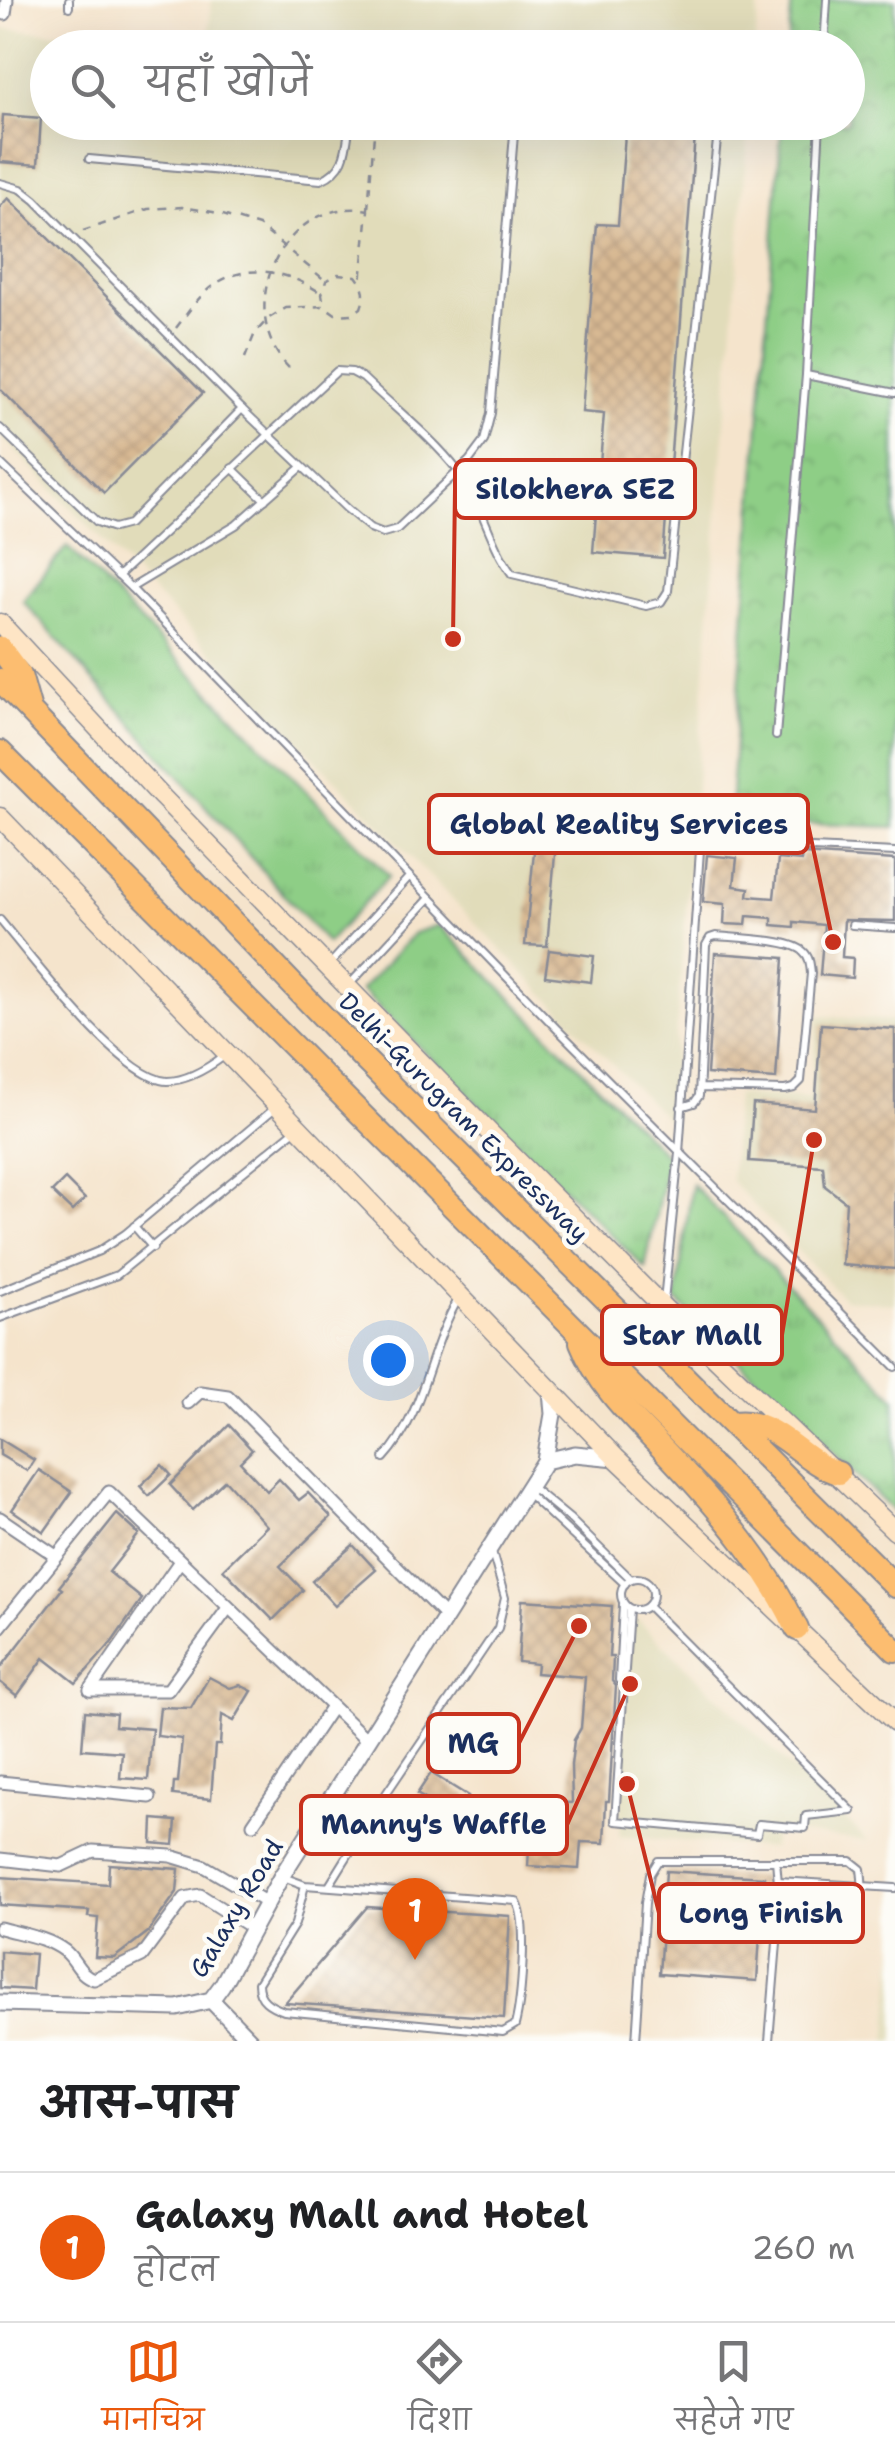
<!DOCTYPE html>
<html lang="hi">
<head>
<meta charset="utf-8">
<style>
  :root { --surface:#fff; --page:#f2f2f2; --text:#202124; --muted:#757577; --line:#e0e0e0; --accent:#ea580c }
  body { margin:0; font-family:"Shantell Sans","Playpen Sans Deva",sans-serif; background:var(--page); color:var(--text) }
  .you { position:absolute; left:388px; top:1360px; width:35px; height:35px; margin:-25px; border:8px solid #fff; border-radius:50%; background:#1a73e8; box-shadow:0 0 0 15px #1a73e833 }
  .badge { display:grid; place-items:center; width:65px; height:65px; border-radius:50%; background:var(--accent); color:#fff; font-size:32px; font-weight:700 }
  .pin { position:absolute; translate:-50% -82px; filter:drop-shadow(0 2px 5px #0008) }
  .pin::after { content:''; position:absolute; top:52px; width:35px; height:30px; background:inherit; clip-path:polygon(0 0,100% 0,50% 100%) }
  .list { margin:0; padding:0; list-style:none }
  h2 { display:flex; justify-content:space-between; align-items:center; height:130px; margin:0; padding:0 40px; font-size:42px }
  h2 small { font-size:32px; font-weight:400; color:var(--muted) }
  .list li { display:grid; grid-template-columns:65px 1fr auto; gap:30px; align-items:center; box-sizing:border-box; height:150px; padding:0 40px; border-top:2px solid var(--line) }
  .list b { display:block; font-size:38px; white-space:nowrap }
  .list p { margin:0; font-size:32px; white-space:nowrap; color:var(--muted) }
  .list em { font-size:32px; font-style:normal; color:var(--muted) }
  .icon { flex:none; width:55px; height:55px; fill:none; stroke:currentColor; stroke-width:2; stroke-linecap:round; stroke-linejoin:round }
  .map { position:relative; flex:none; width:895px; height:2041px; overflow:hidden }
  .search { position:absolute; background:var(--surface); box-shadow:0 10px 40px #0002; left:30px; right:30px; top:30px; height:110px; display:flex; align-items:center; gap:25px; box-sizing:border-box; padding:0 35px; border-radius:55px; color:var(--muted); font-size:38px }
  .sheet { height:280px; background:var(--surface) }
  nav { display:flex; justify-content:space-around; align-items:center; box-sizing:border-box; height:140px; border-top:2px solid var(--line); background:var(--surface); font-size:28px; color:var(--muted) }
  nav a { display:grid; justify-items:center; gap:5px }
  nav .on { color:var(--accent) }
  .map>svg:first-child { display:block }
</style>
</head>
<body>
<div class="map">
<svg width="895" height="2041" viewBox="0 0 895 2041">
  <defs>
    <pattern id="grass-tufts" width="24" height="20" patternUnits="userSpaceOnUse" patternTransform="scale(2.5)"><rect width="24" height="20" fill="#8ece86"/><path d="M3 7l-1-3M5 7V3M7 7l1-3M15 17l-1-3M17 17v-4M19 17l1-3" fill="none" stroke="#7ab176"/></pattern>
    <pattern id="park-crowns" width="20" height="18" patternUnits="userSpaceOnUse" patternTransform="scale(2.5)"><rect width="20" height="18" fill="#8ece86"/><path d="M2 6a3 3 0 1 1 6 0M12 15a3 3 0 1 1 6 0" fill="none" stroke="#7ab176"/></pattern>
    <pattern id="building-cross-hatch" width="8" height="8" patternUnits="userSpaceOnUse" patternTransform="scale(2.5)"><rect width="8" height="8" fill="#d8b993"/><path d="M0 0l8 8M0 8l8-8" fill="none" stroke="#b99f81"/></pattern>
  </defs>
  <rect width="100%" height="100%" fill="#fdfcf7"/>
  <filter id="ink" filterUnits="userSpaceOnUse"><feTurbulence type="fractalNoise" baseFrequency=".01" numOctaves="2"/><feDisplacementMap in="SourceGraphic" scale="20" xChannelSelector="R" yChannelSelector="G"/><feConvolveMatrix kernelMatrix="1 2 1 2 8 2 1 2 1" color-interpolation-filters="sRGB"/></filter>
  <filter id="wash" filterUnits="userSpaceOnUse"><feTurbulence type="fractalNoise" baseFrequency=".0048" numOctaves="4" result="noise"/><feDisplacementMap in="SourceGraphic" scale="40" xChannelSelector="R" yChannelSelector="G"/><feGaussianBlur stdDeviation="2.25" result="paint"/><feColorMatrix in="noise" values="0 0 0 0 0 0 0 0 0 0 0 0 0 0 0 0 0 1.4 0 .05"/><feComposite in="paint" operator="in"/></filter>
  <g filter="url(#wash)">
    <rect width="100%" height="100%" fill="#f5e4cc"/>
    <!-- built -->
    <g fill="#e1dcba">
      <polygon points="212,0 759,0 755,47 48,48 48,122 749,123 669,1122 0,435 0,29 207,43"/>
      <polygon points="818,1016 895,1021 895,1304 844,1299 731,1181 736,1095 810,1099"/>
      <polygon points="631,1614 868,1841 775,1830 771,1848 619,1836"/>
      <polygon points="895,1944 895,2041 887,2041"/>
    </g>
    <!-- grass -->
    <g fill="url(#grass-tufts)" stroke="#547e72" stroke-width="2.5">
      <polygon points="67,546 389,876 327,943 23,601"/>
      <polygon points="439,925 668,1157 645,1268 361,990 414,933"/>
      <polygon points="692,1184 895,1398 895,1513 676,1300"/>
    </g>
    <!-- park -->
    <polygon fill="url(#park-crowns)" stroke="#547e72" stroke-width="2.5" points="792,0 895,0 895,827 729,821 782,123 848,122 848,48 788,47"/>
    <g id="blocks">
      <!-- building -->
      <g fill="url(#building-cross-hatch)">
        <polygon points="3,115 41,118 38,165 0,162"/>
        <polygon points="626,122 696,122 663,558 593,552 604,414 582,412 597,224 618,225"/>
        <polygon points="8,198 203,393 104,493 0,389 0,207"/>
        <polygon points="535,841 556,843 547,946 525,945"/>
        <polygon points="802,854 895,860 895,921 844,920 842,957 853,958 852,978 820,975 824,925 794,922 794,927 772,925 772,918 747,916 746,925 724,924 725,904 703,902 707,855 737,858 734,886 749,888 748,896 774,898 778,859 801,861"/>
        <polygon points="549,950 594,956 591,982 545,976"/>
        <polygon points="715,953 784,958 776,1079 707,1074"/>
        <polygon points="821,1024 895,1029 895,1269 842,1265 846,1202 825,1186 823,1166 749,1161 753,1104 815,1109"/>
        <polygon points="65,1179 85,1199 72,1211 52,1192"/>
        <polygon points="229,1425 252,1450 240,1462 267,1491 279,1479 299,1500 308,1493 331,1517 280,1566 303,1590 273,1620 223,1569 267,1526 225,1480 193,1510 170,1485"/>
        <polygon points="0,1439 34,1460 27,1471 0,1455"/>
        <polygon points="162,1465 171,1475 149,1496 140,1486"/>
        <polygon points="39,1470 72,1492 44,1532 12,1510"/>
        <polygon points="117,1514 139,1534 109,1572 142,1599 112,1642 76,1683 44,1658 17,1696 0,1682 0,1669 62,1589 59,1587"/>
        <polygon points="353,1545 376,1570 335,1606 312,1581"/>
        <polygon points="522,1600 612,1606 609,1657 613,1657 612,1681 616,1686 609,1801 606,1801 604,1843 581,1842 579,1869 528,1866 532,1801 572,1803 571,1765 574,1740 581,1728 585,1677 536,1673 537,1664 518,1662"/>
        <polygon points="209,1677 230,1688 240,1685 252,1691 234,1721 222,1715 220,1745 215,1745 211,1799 173,1795 174,1782 178,1782 182,1739 157,1736 160,1707 191,1708"/>
        <polygon points="85,1711 116,1714 115,1726 152,1729 148,1780 120,1778 122,1752 82,1749"/>
        <polygon points="431,1773 468,1796 455,1817 417,1794"/>
        <polygon points="153,1819 176,1821 174,1845 152,1843"/>
        <polygon points="109,1864 179,1869 177,1892 148,1932 114,1958 95,1957 98,1918 88,1917 89,1911 0,1905 0,1877 108,1884"/>
        <polygon points="666,1871 764,1877 757,1981 659,1974"/>
        <polygon points="367,1907 510,1916 504,2018 285,2003"/>
        <polygon points="0,1951 35,1954 32,1990 0,1988"/>
      </g>
    </g>
  </g>
  <g filter="url(#ink)">
    <use href="#blocks" fill-opacity="0" stroke="#888a95" stroke-width="2.5"/>
    <g fill="none" stroke-linecap="round" stroke-linejoin="round">
      <!-- service casing -->
      <g stroke="#888a95" stroke-width="10">
        <g id="service">
          <polyline points="69,7 69,0"/>
          <path d="M367,48C385,30 420,43 442,48"/>
          <polyline points="824,48 827,0"/>
          <path d="M89,159L321,180C347,169 346,148 350,122"/>
          <polyline points="0,183 21,189 35,200 242,409 347,509 370,528 383,533 397,529 469,461 484,441 491,413 515,122"/>
          <polyline points="806,375 895,393"/>
          <polyline points="0,428 97,522 114,528 129,524 242,409"/>
          <polyline points="0,463 131,588 556,1028 895,1367"/>
          <polyline points="232,468 265,500"/>
          <path d="M118,576L337,371L352,372L363,378C394,408 432,437 458,471C483,503 489,543 512,574L646,606L661,602L668,591L719,122"/>
          <polyline points="131,588 236,525 302,467"/>
          <polyline points="776,736 806,375 820,122"/>
          <path d="M0,920C30,956 122,1079 167,1081C187,1081 208,1068 224,1056"/>
          <polyline points="852,925 895,928"/>
          <polyline points="330,964 409,877"/>
          <polyline points="349,985 430,898"/>
          <path d="M681,1107L694,1103L699,1096L706,945L710,938L716,936C736,938 789,939 803,951C810,957 810,965 811,973L801,1081L794,1088L785,1090L700,1088"/>
          <polyline points="134,1226 153,1248"/>
          <polyline points="0,1291 99,1251 125,1234 275,1108"/>
          <polyline points="664,1301 679,1153 700,850 712,843 895,852"/>
          <polyline points="0,1318 117,1275 296,1129"/>
          <path d="M384,1458C425,1414 428,1349 459,1298"/>
          <polyline points="529,1485 569,1518 631,1579"/>
          <polyline points="527,1493 625,1584"/>
          <circle cx="637" cy="1594" r="16"/>
          <polyline points="629,1609 615,1821 757,1834 759,1824 805,1828 806,1816 852,1811 648,1606"/>
          <polyline points="619,1680 623,1604"/>
          <polyline points="375,1810 498,1628 505,1598 492,1552"/>
          <path d="M283,1877L305,1885L516,1901C529,1919 521,2002 515,2025L503,2032L284,2011C270,2006 258,2000 258,1983L295,1924L305,1885"/>
          <polyline points="779,1881 895,1888"/>
          <polyline points="329,1886 360,1836 330,1804"/>
          <path d="M636,2041L645,1903L650,1874L658,1861H851L861,1869C863,1884 864,1897 855,1910L780,1906"/>
          <polyline points="769,2041 780,1906 776,1860"/>
        </g>
      </g>
      <!-- minor casing -->
      <g stroke="#888a95" stroke-width="15">
        <g id="minor">
          <polyline points="5,14 7,0"/>
          <polyline points="188,1403 200,1392 228,1396 446,1617"/>
          <polyline points="0,1518 56,1556"/>
          <polyline points="0,1627 109,1492 366,1739"/>
          <polyline points="90,1690 168,1690 228,1608"/>
          <polyline points="90,1690 180,1561"/>
          <polyline points="0,1782 150,1797"/>
          <polyline points="253,1824 332,1707"/>
          <polyline points="0,1859 61,1866 93,1851 171,1856 204,1866 267,1903"/>
          <path d="M0,1928C21,1934 47,1937 65,1951C77,1961 78,1974 94,1979L142,1956L185,1898L200,1895L252,1928"/>
        </g>
      </g>
      <!-- tertiary casing -->
      <g stroke="#888a95" stroke-width="19">
        <g id="tertiary">
          <polyline points="545,1461 575,1454 616,1458"/>
          <polyline points="211,2000 251,2041"/>
          <polyline points="0,2003 177,2008 211,2000 222,1985 281,1877 545,1461 553,1414 551,1391"/>
        </g>
      </g>
      <!-- secondary casing -->
      <g stroke="#888a95" stroke-width="21">
        <g id="secondary">
          <polyline points="0,623 162,797 489,1132 664,1308 895,1531"/>
          <polyline points="0,817 616,1458 895,1722"/>
        </g>
      </g>
      <!-- motorway casing -->
      <g stroke="#888a95" stroke-width="26">
        <g id="motorway">
          <polyline points="0,648 20,675 29,707"/>
          <polyline points="0,680 364,1059 895,1586"/>
          <polyline points="0,752 895,1650"/>
          <path d="M581,1342C600,1391 640,1424 675,1462C722,1512 768,1567 797,1629"/>
          <path d="M734,1423C776,1417 800,1462 838,1473"/>
        </g>
      </g>
      <!-- path -->
      <g stroke="#888a95" stroke-width="2.5" stroke-dasharray="8 8" stroke-linecap="butt">
        <polyline points="368,209 375,122"/>
        <polyline points="83,231 148,209 182,207 213,212 259,226 326,281"/>
        <path d="M176,328C187,314 199,295 214,285C248,261 289,272 321,293"/>
        <path d="M245,358L255,333L269,318L286,308L324,306L337,315L352,314L361,308C366,294 365,288 356,276L338,274L326,281L322,294L324,306"/>
        <path d="M289,368C231,309 283,196 368,210L361,283"/>
      </g>
      <!-- service -->
      <use href="#service" stroke="#fff" stroke-width="6"/>
      <!-- minor -->
      <use href="#minor" stroke="#fff" stroke-width="11"/>
      <!-- tertiary -->
      <use href="#tertiary" stroke="#fff" stroke-width="15"/>
      <!-- secondary -->
      <use href="#secondary" stroke="#fee5c5" stroke-width="18"/>
      <!-- motorway -->
      <use href="#motorway" stroke="#fcbd6f" stroke-width="22"/>
    </g>
  </g>
  <g text-anchor="middle" stroke-width="9" stroke-linejoin="round" paint-order="stroke">
    <!-- street labels -->
    <g font-size="25" fill="#1b2f5e" stroke="#fdfcf7">
      <text transform="translate(464 1117) rotate(45)" y="9">Delhi-Gurugram Expressway</text>
      <text transform="translate(236 1908) rotate(-59)" y="9">Galaxy Road</text>
    </g>
  </g>
  <!-- callouts -->
  <path fill="none" stroke="#c8321e" stroke-width="4" d="M453 639L455 489M833 942L808 824M814 1140L782 1335M579 1626L519 1743M630 1684L567 1825M627 1784L659 1913"/>
  <g fill="#c8321e" stroke="#fdfcf7" stroke-width="4">
    <circle cx="453" cy="639" r="10"/>
    <circle cx="833" cy="942" r="10"/>
    <circle cx="814" cy="1140" r="10"/>
    <circle cx="579" cy="1626" r="10"/>
    <circle cx="630" cy="1684" r="10"/>
    <circle cx="627" cy="1784" r="10"/>
  </g>
  <g fill="#fdfcf7" stroke="#c8321e" stroke-width="4">
    <rect x="455" y="460" width="240" height="58" rx="10"/>
    <rect x="429" y="795" width="379" height="58" rx="10"/>
    <rect x="602" y="1306" width="180" height="58" rx="10"/>
    <rect x="428" y="1714" width="91" height="58" rx="10"/>
    <rect x="301" y="1796" width="266" height="58" rx="10"/>
    <rect x="659" y="1884" width="204" height="58" rx="10"/>
  </g>
  <g font-size="28" text-anchor="middle" font-weight="bold" fill="#1b2f5e">
    <text x="575" y="499">Silokhera SEZ</text>
    <text x="619" y="834">Global Reality Services</text>
    <text x="692" y="1345">Star Mall</text>
    <text x="473" y="1753">MG</text>
    <text x="434" y="1834">Manny's Waffle</text>
    <text x="761" y="1923">Long Finish</text>
  </g>
</svg>
<div class="you"></div>
<div class="pin badge" style="left:415px;top:1960px">1</div>
<div class="search"><svg class="icon" aria-label="search" viewBox="0 0 24 24"><circle cx="10" cy="10" r="6"/><path d="M15 15l6 6"/></svg>यहाँ खोजें</div>
</div>
<section class="sheet">
<h2>आस-पास<small></small></h2>
<ul class="list">
<li><span class="badge">1</span><div><b>Galaxy Mall and Hotel</b><p>होटल</p></div><em>260 m</em></li>
</ul>
</section>
<nav>
<a class="on"><svg class="icon" aria-label="map" viewBox="0 0 24 24"><path d="M3 6l6-2 6 2 6-2v14l-6 2-6-2-6 2zM9 4v14M15 6v14"/></svg>मानचित्र</a>
<a><svg class="icon" aria-label="directions" viewBox="0 0 24 24"><path d="M12 3l9 9-9 9-9-9zM9 14v-3h6M13 9l2 2-2 2"/></svg>दिशा</a>
<a><svg class="icon" aria-label="saved" viewBox="0 0 24 24"><path d="M7 4h10v16l-5-4-5 4z"/></svg>सहेजे गए</a>
</nav>
</body>
</html>
